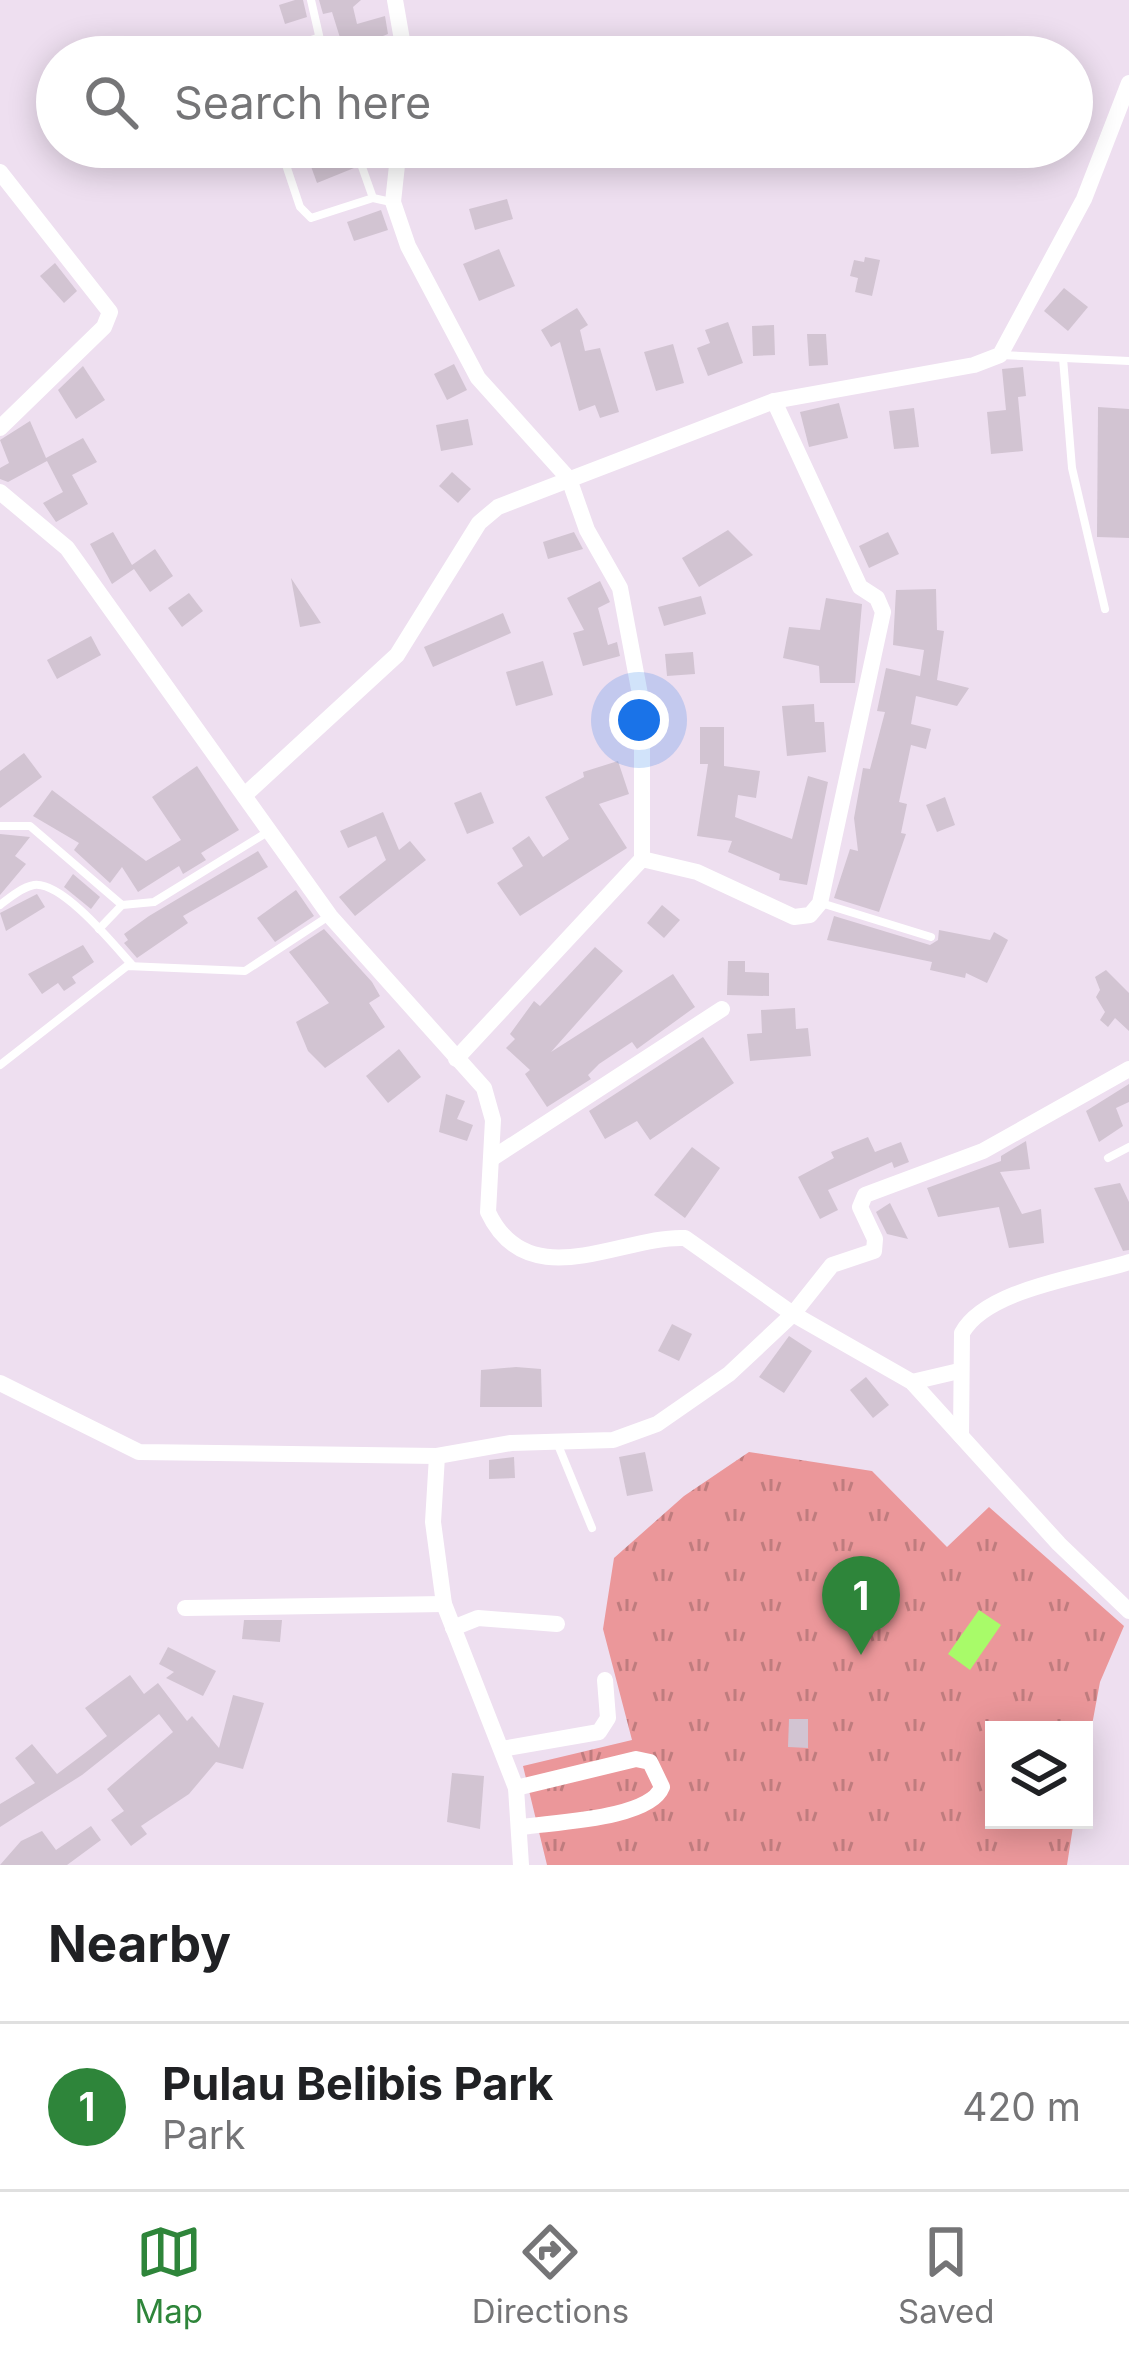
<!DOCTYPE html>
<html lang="en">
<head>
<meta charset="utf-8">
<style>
  :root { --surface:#fff; --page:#f6f6f6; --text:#202124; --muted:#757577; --line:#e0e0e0; --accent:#2e853a }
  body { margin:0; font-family:Inter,sans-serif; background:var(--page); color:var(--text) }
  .controls { position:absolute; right:36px; bottom:36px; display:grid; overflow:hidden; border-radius:0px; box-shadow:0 6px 30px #0003 }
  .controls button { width:108px; height:108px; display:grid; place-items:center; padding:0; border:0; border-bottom:3px solid var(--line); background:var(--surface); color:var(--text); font:60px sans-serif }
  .you { position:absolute; left:639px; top:720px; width:42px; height:42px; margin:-30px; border:9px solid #fff; border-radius:50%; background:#1a73e8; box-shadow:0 0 0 18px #1a73e833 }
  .badge { display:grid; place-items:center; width:78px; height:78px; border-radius:50%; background:var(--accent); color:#fff; font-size:39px; font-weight:700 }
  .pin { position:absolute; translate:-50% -99px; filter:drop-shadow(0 3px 6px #0008) }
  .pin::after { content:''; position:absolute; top:63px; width:42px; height:36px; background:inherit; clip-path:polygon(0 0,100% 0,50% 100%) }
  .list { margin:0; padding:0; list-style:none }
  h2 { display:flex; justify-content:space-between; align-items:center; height:156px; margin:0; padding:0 48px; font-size:51px }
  h2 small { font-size:39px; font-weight:400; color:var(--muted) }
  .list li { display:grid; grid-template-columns:78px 1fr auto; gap:36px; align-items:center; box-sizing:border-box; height:168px; padding:0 48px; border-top:3px solid var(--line) }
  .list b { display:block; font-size:45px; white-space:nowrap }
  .list p { margin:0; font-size:39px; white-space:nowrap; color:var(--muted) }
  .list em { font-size:39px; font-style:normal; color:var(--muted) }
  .icon { flex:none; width:66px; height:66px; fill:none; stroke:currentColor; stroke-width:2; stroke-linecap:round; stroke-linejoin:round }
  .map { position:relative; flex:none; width:1129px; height:1865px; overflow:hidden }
  .search { position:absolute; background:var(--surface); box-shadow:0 6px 30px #0003; left:36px; right:36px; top:36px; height:132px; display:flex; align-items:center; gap:30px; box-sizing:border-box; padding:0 42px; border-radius:66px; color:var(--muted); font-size:45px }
  .sheet { height:324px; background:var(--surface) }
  nav { display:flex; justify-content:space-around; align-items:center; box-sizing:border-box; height:168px; border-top:3px solid var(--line); background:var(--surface); font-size:33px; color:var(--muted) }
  nav a { display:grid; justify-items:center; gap:6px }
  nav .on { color:var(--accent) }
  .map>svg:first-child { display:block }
</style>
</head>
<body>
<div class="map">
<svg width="1129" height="1865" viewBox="0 0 1129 1865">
  <defs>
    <pattern id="grass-tufts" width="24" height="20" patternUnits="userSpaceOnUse" patternTransform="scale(3)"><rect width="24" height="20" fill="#eb979a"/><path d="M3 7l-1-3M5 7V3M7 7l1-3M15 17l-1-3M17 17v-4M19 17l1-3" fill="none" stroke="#bf7c7e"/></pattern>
  </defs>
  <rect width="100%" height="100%" fill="#eedff0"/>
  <!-- grass -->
  <polygon fill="url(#grass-tufts)" points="749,1452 872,1471 947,1547 989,1507 1124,1626 1100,1682 1084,1768 1084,1730 994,1730 994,1820 1074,1820 1067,1865 547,1865 523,1766 632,1740 603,1629 614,1558 684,1496"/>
  <!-- water -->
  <polygon fill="#a8fb69" points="979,1610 1001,1625 970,1670 948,1654"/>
  <!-- building -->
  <g fill="#d2c4d2">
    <polygon points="295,0 303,0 307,17 285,24 279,5"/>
    <polygon points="319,0 361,0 353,7 357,24 385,16 388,34 365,43 370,57 346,57 332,12 323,14"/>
    <polygon points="304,147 347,147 354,168 317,183"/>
    <polygon points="507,199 513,219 475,230 469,209"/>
    <polygon points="381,210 388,230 354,241 347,222"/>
    <polygon points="499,249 515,286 479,301 463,264"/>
    <polygon points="865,257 880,260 872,296 855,292 858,278 850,276 854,260 864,262"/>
    <polygon points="55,263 77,291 64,303 40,276"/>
    <polygon points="1064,288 1088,307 1068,331 1044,311"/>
    <polygon points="577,308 588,325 580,330 585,351 600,348 619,412 600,418 595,405 579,411 560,342 551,347 541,330"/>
    <polygon points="728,322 743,363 708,376 697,348 710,343 705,330"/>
    <polygon points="774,325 775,355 753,356 752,326"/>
    <polygon points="807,334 826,334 828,365 809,366"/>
    <polygon points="673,344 684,383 656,391 644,352"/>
    <polygon points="454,364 467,390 447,400 434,374"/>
    <polygon points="83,366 105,400 76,419 58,390"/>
    <polygon points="1023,367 1026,396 1018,397 1023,451 991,454 987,412 1006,410 1002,369"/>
    <polygon points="839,403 848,438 809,447 800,412"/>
    <polygon points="1098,407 1129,409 1129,538 1097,537"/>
    <polygon points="914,408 919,447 894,449 889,411"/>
    <polygon points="468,419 473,445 441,451 436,425"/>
    <polygon points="30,421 46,458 83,438 97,462 72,475 88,504 56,522 43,503 63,492 47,461 8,482 0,479 0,468 9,463 0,440"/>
    <polygon points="452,472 471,489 458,503 439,486"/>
    <polygon points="728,530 753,555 699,587 682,558"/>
    <polygon points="113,532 132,565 155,549 173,576 150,592 134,569 112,584 90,544"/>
    <polygon points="574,532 583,549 548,559 543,542"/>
    <polygon points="888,532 899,554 869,568 859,546"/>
    <polygon points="291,578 321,623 300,627"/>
    <polygon points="600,581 610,602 598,608 608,645 617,642 620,656 583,666 573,633 584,630 567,598"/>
    <polygon points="936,589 937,630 944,631 937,680 969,688 957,706 916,696 911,724 931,729 926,749 911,745 899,802 907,804 901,833 906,834 879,912 834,898 850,849 858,851 854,818 863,768 870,769 885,712 877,711 886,668 920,676 924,650 893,645 896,590"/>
    <polygon points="189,593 203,611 182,627 168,608"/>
    <polygon points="701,596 706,614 664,626 658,607"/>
    <polygon points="826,598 862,604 855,683 820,683 819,666 783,658 789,627 820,630"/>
    <polygon points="503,613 511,633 433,667 424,647"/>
    <polygon points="91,636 101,655 57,679 47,660"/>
    <polygon points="693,652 695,674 667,676 665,654"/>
    <polygon points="543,661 553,695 516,706 506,672"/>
    <polygon points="814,704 815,722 824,722 826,752 787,756 782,706"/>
    <polygon points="700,727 724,727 724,766 760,771 756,798 738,795 735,817 792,839 808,776 828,782 807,885 779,880 780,874 728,852 732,841 697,836 708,764 700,764"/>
    <polygon points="24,753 42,777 0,808 0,771"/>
    <polygon points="618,761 629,794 599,804 627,848 520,916 497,883 523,866 512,848 529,836 543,857 569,839 545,797 584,777 583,772"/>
    <polygon points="197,766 239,830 201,853 206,860 183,874 179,866 138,892 122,867 110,883 74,850 79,843 33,816 52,790 146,861 181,840 152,797"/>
    <polygon points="481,792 494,823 467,834 454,803"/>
    <polygon points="945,797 955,825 937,832 926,805"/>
    <polygon points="383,812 399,850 410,841 426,860 355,916 339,897 386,860 376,836 348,848 340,831"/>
    <polygon points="0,834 30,837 15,856 26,864 0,895"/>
    <polygon points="258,851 268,867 183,916 188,923 137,958 124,943 128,940 124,934 149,916"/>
    <polygon points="73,874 100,897 91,909 64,887"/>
    <polygon points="296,890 314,916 275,942 257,918"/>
    <polygon points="37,894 45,907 6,931 0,913"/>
    <polygon points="662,905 680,920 664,938 647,923"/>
    <polygon points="834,916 930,945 938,940 939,930 990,940 994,932 1008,940 987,983 966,973 965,978 930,970 932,962 827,940"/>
    <polygon points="324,929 372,982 380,996 369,1003 385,1027 325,1068 308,1051 296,1022 329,1003 289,952"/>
    <polygon points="83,945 94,962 72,977 76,983 64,991 58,983 42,994 28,974"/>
    <polygon points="595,947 623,971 551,1052 673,974 695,1007 637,1049 632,1042 599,1064 588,1075 591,1079 547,1107 525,1074 530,1070 506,1048 515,1039 510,1034 534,1001 540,1006"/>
    <polygon points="728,961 745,961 745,972 769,973 769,996 727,995"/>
    <polygon points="1106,970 1129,993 1129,1031 1115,1018 1108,1027 1100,1020 1105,1012 1096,997 1100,990 1095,977"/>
    <polygon points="795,1008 796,1029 808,1028 811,1056 750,1061 747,1034 762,1033 761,1010"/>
    <polygon points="703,1037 734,1083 650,1140 637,1121 605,1139 589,1111"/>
    <polygon points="399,1049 421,1077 388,1103 366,1076"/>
    <polygon points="1129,1084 1129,1102 1116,1108 1123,1126 1099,1142 1086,1111"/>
    <polygon points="446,1094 465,1101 457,1119 473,1125 467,1141 439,1132"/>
    <polygon points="868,1137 875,1152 901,1142 909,1162 894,1168 892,1162 828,1190 838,1210 820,1219 798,1177 834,1158 831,1152"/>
    <polygon points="1026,1141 1030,1169 1000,1172 1022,1214 1041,1209 1044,1243 1009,1248 999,1207 938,1217 927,1188 1001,1161 1001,1156"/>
    <polygon points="692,1147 720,1168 685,1218 654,1195"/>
    <polygon points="1120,1183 1129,1202 1129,1250 1123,1251 1094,1188"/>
    <polygon points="890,1203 908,1239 887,1234 876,1212"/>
    <polygon points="672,1324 692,1334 679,1361 658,1351"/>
    <polygon points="789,1336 812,1351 784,1393 759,1377"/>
    <polygon points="516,1367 541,1369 542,1407 480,1407 481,1370"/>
    <polygon points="866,1377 889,1405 873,1418 850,1390"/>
    <polygon points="645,1452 653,1491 627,1496 619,1457"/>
    <polygon points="514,1457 515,1478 489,1479 489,1460"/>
    <polygon points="244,1620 282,1620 280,1642 242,1639"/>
    <polygon points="168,1647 216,1671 203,1696 166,1678 174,1672 159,1664"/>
    <polygon points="130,1675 144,1694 158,1683 187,1721 192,1716 219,1748 233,1695 264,1703 243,1769 216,1762 189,1794 141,1826 147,1834 131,1846 111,1820 124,1811 107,1789 173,1732 159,1714 82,1775 0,1827 0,1804 35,1783 15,1758 32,1744 57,1774 85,1753 107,1736 85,1708"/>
    <polygon points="789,1719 808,1719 808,1748 788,1747"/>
    <polygon points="452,1773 484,1776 480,1829 447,1822"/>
    <polygon points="91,1826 101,1840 67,1865 0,1865 21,1841 42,1831 56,1850"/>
  </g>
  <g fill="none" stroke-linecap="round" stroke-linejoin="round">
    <!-- service -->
    <g stroke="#fff" stroke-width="8">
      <polyline points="311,0 324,57"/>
      <polyline points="260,57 317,38"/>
      <polyline points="280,147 300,207 311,218 373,198 391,202"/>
      <polyline points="355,147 373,198"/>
      <polyline points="1001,355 1129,361"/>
      <polyline points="1063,358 1072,468 1105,609"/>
      <polyline points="0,826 30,826 122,905 154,902 266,833"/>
      <polyline points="821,903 931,937"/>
      <path d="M0,905C9,898 22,887 34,885C62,881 114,945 132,965"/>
      <polyline points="99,929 122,905"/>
      <polyline points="0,1065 127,966 245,971 329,916"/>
      <polyline points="1108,1158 1129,1147"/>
      <polyline points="558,1445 592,1528"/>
    </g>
    <!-- minor -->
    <g stroke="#fff" stroke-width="16">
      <polyline points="395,0 405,57"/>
      <polyline points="399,147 393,202 408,246 478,378 569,479 587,530 620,588 642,705 642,859 456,1059"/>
      <polyline points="0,172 110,312 104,327 0,428"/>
      <path d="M0,492L67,548L330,916L484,1088L493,1120L488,1212C528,1298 623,1235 685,1238L793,1314L832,1265L874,1251L875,1239L860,1207L865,1195L983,1151L1129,1069"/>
      <polyline points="247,793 397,655 479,523 498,507 774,401 974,365 1000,355 1084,199 1129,83"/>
      <polyline points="642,859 697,872 794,917 810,915 820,903 883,612 877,598 860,587 774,401"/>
      <polyline points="491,1159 722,1009"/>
      <polyline points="912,1382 959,1371"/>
      <polyline points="0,1383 139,1452 437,1456"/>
      <path d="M961,1436L962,1333C986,1289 1082,1277 1129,1262"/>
      <polyline points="185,1608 444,1604"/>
      <polyline points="453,1628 478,1618 557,1624"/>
      <polyline points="502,1749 599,1732 608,1718 605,1680"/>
      <path d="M516,1788L636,1759L650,1762L662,1787C650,1819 554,1822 522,1827"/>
      <polyline points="521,1865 516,1788 444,1604 433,1522 437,1456 511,1443 613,1440 657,1424 729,1374 793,1314 912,1382 1059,1544 1129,1611"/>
    </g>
  </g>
</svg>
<div class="controls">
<button><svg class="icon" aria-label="layers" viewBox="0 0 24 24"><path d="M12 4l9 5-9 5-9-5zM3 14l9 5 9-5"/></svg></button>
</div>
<div class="you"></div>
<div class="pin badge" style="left:861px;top:1655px">1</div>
<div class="search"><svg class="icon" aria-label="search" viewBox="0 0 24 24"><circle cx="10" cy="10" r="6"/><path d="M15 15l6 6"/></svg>Search here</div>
</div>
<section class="sheet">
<h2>Nearby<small></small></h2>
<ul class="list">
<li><span class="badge">1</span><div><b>Pulau Belibis Park</b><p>Park</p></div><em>420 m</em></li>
</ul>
</section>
<nav>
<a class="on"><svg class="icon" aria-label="map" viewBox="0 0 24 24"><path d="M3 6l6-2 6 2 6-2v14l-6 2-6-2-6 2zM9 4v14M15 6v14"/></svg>Map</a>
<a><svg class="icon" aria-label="directions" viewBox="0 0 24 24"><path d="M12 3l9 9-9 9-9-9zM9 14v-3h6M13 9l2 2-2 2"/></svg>Directions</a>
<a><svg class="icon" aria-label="saved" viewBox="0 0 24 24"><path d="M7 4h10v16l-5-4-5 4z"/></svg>Saved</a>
</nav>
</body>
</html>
